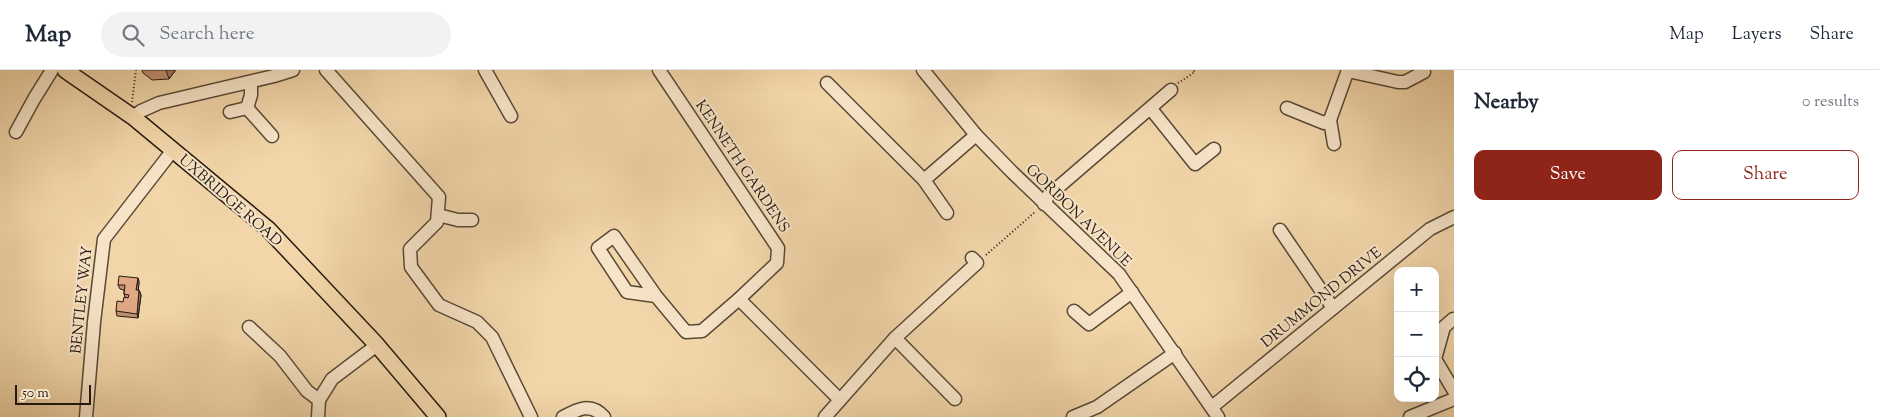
<!DOCTYPE html>
<html lang="en">
<head>
<meta charset="utf-8">
<style>
  :root { --surface:#fff; --page:#f2f2f3; --text:#1f2937; --muted:#747a83; --line:#e0e1e3; --accent:#8f2418 }
  body { margin:0; font-family:"Sorts Mill Goudy",serif; background:var(--page); color:var(--text) }
  .controls { position:absolute; right:15px; bottom:15px; display:grid; overflow:hidden; border-radius:10px; box-shadow:0 5px 20px #0002 }
  .controls button { width:45px; height:45px; display:grid; place-items:center; padding:0; border:0; border-bottom:1px solid var(--line); background:var(--surface); color:var(--text); font:25px sans-serif }
  .scale { position:absolute; left:15px; bottom:12px; width:76px; box-sizing:border-box; padding-left:5px; border:2px solid #251b11; border-top:0; font-size:14px; line-height:18px; white-space:nowrap; color:#251b11; -webkit-text-stroke:4px #f7e4c8; paint-order:stroke }
  .list { margin:0; padding:0; list-style:none }
  h2 { display:flex; justify-content:space-between; align-items:center; height:65px; margin:0; padding:0 20px; font-size:21px }
  h2 small { font-size:16px; font-weight:400; color:var(--muted) }
  .actions { display:flex; gap:10px; padding:15px 20px }
  .actions a { flex:1; padding:11px 0; border:1px solid var(--accent); border-radius:10px; text-align:center; font-size:18px; color:var(--accent) }
  .actions .main { background:var(--accent); color:#fff }
  .icon { flex:none; width:28px; height:28px; fill:none; stroke:currentColor; stroke-width:2; stroke-linecap:round; stroke-linejoin:round }
  .map { position:relative; flex:none; width:1454px; height:347px; overflow:hidden }
  header { display:flex; align-items:center; gap:30px; box-sizing:border-box; height:70px; padding:0 25px; background:var(--surface); border-bottom:1px solid var(--line) }
  header strong { font-size:24px }
  nav { display:flex; gap:28px; margin-inline-start:auto; font-size:18px }
  .search { width:350px; height:45px; background:var(--page); display:flex; align-items:center; gap:12px; box-sizing:border-box; padding:0 18px; border-radius:28px; color:var(--muted); font-size:19px }
  main { display:flex }
  aside { flex:1; background:var(--surface) }
  .map>svg:first-child { display:block }
</style>
</head>
<body>
<header>
<strong>Map</strong>
<div class="search"><svg class="icon" aria-label="search" viewBox="0 0 24 24"><circle cx="10" cy="10" r="6"/><path d="M15 15l6 6"/></svg>Search here</div>
<nav><a>Map</a><a>Layers</a><a>Share</a></nav>
</header>
<main>
<div class="map">
<svg width="1454" height="347" viewBox="0 0 1454 347">
  <rect width="100%" height="100%" fill="#f2d6aa"/>
  <filter id="stains"><feTurbulence type="fractalNoise" baseFrequency=".004" numOctaves="4"/><feColorMatrix values="0 0 0 0 .2 0 0 0 0 .09 0 0 0 0 .02 0 0 0 .5 -.17"/></filter>
  <radialGradient id="worn" r=".72"><stop offset=".6" stop-color="#630" stop-opacity="0"/><stop offset="1" stop-color="#630" stop-opacity=".3"/></radialGradient>
  <g fill="none" stroke-linecap="round" stroke-linejoin="round">
    <!-- minor casing -->
    <g stroke="#584a37" stroke-width="15">
      <g id="minor">
        <polyline points="326,0 439,127 437,152 410,179 411,197 439,235 477,252 492,267 531,347"/>
        <polyline points="485,0 511,46"/>
        <polyline points="659,0 778,178 777,193 739,229"/>
        <polyline points="923,0 976,65 1013,103 1119,204 1218,347"/>
        <polyline points="1348,1 1398,12 1405,12 1424,2 1423,0"/>
        <polyline points="827,13 924,110 976,65"/>
        <polyline points="247,38 272,66"/>
        <polyline points="1287,38 1324,53 1330,50"/>
        <polyline points="1151,39 1195,94 1214,79"/>
        <polyline points="230,42 247,38 251,25 251,12"/>
        <polyline points="133,47 141,41 159,33 274,6 293,0"/>
        <polyline points="16,62 34,29 52,0"/>
        <polyline points="1334,74 1330,50 1348,0"/>
        <polyline points="924,110 947,143"/>
        <polyline points="1044,134 1048,126 1171,20"/>
        <polyline points="438,145 458,150 472,150"/>
        <polyline points="1280,160 1333,238"/>
        <polyline points="656,226 627,222 598,178 614,166 656,226 686,262 702,261 739,229 840,330"/>
        <polyline points="1074,241 1089,254 1132,222"/>
        <polyline points="1453,249 1444,257 1435,289 1454,321"/>
        <polyline points="249,257 280,286 307,321 319,330"/>
        <polyline points="895,268 955,329"/>
        <polyline points="1212,337 1430,159 1454,147"/>
        <polyline points="86,347 94,252 104,169 173,80"/>
        <polyline points="318,347 319,330 332,309 377,275"/>
        <path d="M563,347C578,339 591,332 604,347"/>
        <polyline points="825,347 895,268 977,193 972,188"/>
        <polyline points="1073,347 1097,337 1175,283"/>
        <polyline points="1410,347 1454,329"/>
      </g>
    </g>
    <!-- major casing -->
    <g stroke="#251b11" stroke-width="18">
      <polyline id="major" points="65,0 133,47 268,159 377,275 438,347"/>
    </g>
    <!-- path -->
    <g stroke="#251b11" stroke-width="2" stroke-dasharray="1 2.5" stroke-linecap="butt">
      <polyline points="1178,13 1195,2 1193,0"/>
      <polyline points="132,32 136,0"/>
      <polyline points="986,185 1035,142"/>
    </g>
    <!-- minor -->
    <use href="#minor" stroke="#f7e4c8" stroke-width="12"/>
    <!-- major -->
    <use href="#major" stroke="#f2d6aa" stroke-width="15"/>
  </g>
  <!-- wall -->
  <g fill="#c29073" stroke="#251b11">
    <polygon points="142,0 175,0 175,1 169,9 152,10 143,3"/>
    <polygon points="138,208 139,212 138,220 139,220 141,225 138,248 117,246 116,241 123,232 125,227 124,224 124,220 120,219 118,215"/>
  </g>
  <!-- shaded-wall -->
  <g fill="#9e765e" stroke="#251b11">
    <polygon points="166,0 175,0 175,1 169,9"/>
    <polygon points="138,208 139,212 138,225 136,220"/>
    <polygon points="139,220 141,225 138,248 137,244"/>
  </g>
  <!-- building -->
  <polygon fill="#e1a886" stroke="#251b11" points="119,206 138,208 136,220 139,220 137,244 116,241 117,231 123,232 124,227 128,228 129,225 124,224 125,215 118,215"/>
  <g text-anchor="middle" stroke-width="4" stroke-linejoin="round" paint-order="stroke">
    <!-- street labels -->
    <g font-size="15" fill="#251b11" stroke="#f7e4c8">
      <text transform="translate(743 96) rotate(56)" y="5">KENNETH GARDENS</text>
      <text transform="translate(231 130) rotate(41)" y="5">UXBRIDGE ROAD</text>
      <text transform="translate(1079 145) rotate(44)" y="5">GORDON AVENUE</text>
      <text transform="translate(1321 227) rotate(-39)" y="5">DRUMMOND DRIVE</text>
      <text transform="translate(81 230) rotate(-84)" y="5">BENTLEY WAY</text>
    </g>
  </g>
  <rect width="100%" height="100%" filter="url(#stains)"/>
  <rect width="100%" height="100%" fill="url(#worn)"/>
</svg>
<div class="controls">
<button>+</button>
<button>−</button>
<button><svg class="icon" aria-label="locate" viewBox="0 0 24 24"><circle cx="12" cy="12" r="6"/><path d="M12 2v4M12 18v4M2 12h4M18 12h4"/></svg></button>
</div>
<div class="scale">50 m</div>
</div>
<aside>
<h2>Nearby<small>0 results</small></h2>
<ul class="list">
</ul>
<div class="actions"><a class="main">Save</a><a>Share</a></div>
</aside>
</main>
</body>
</html>
